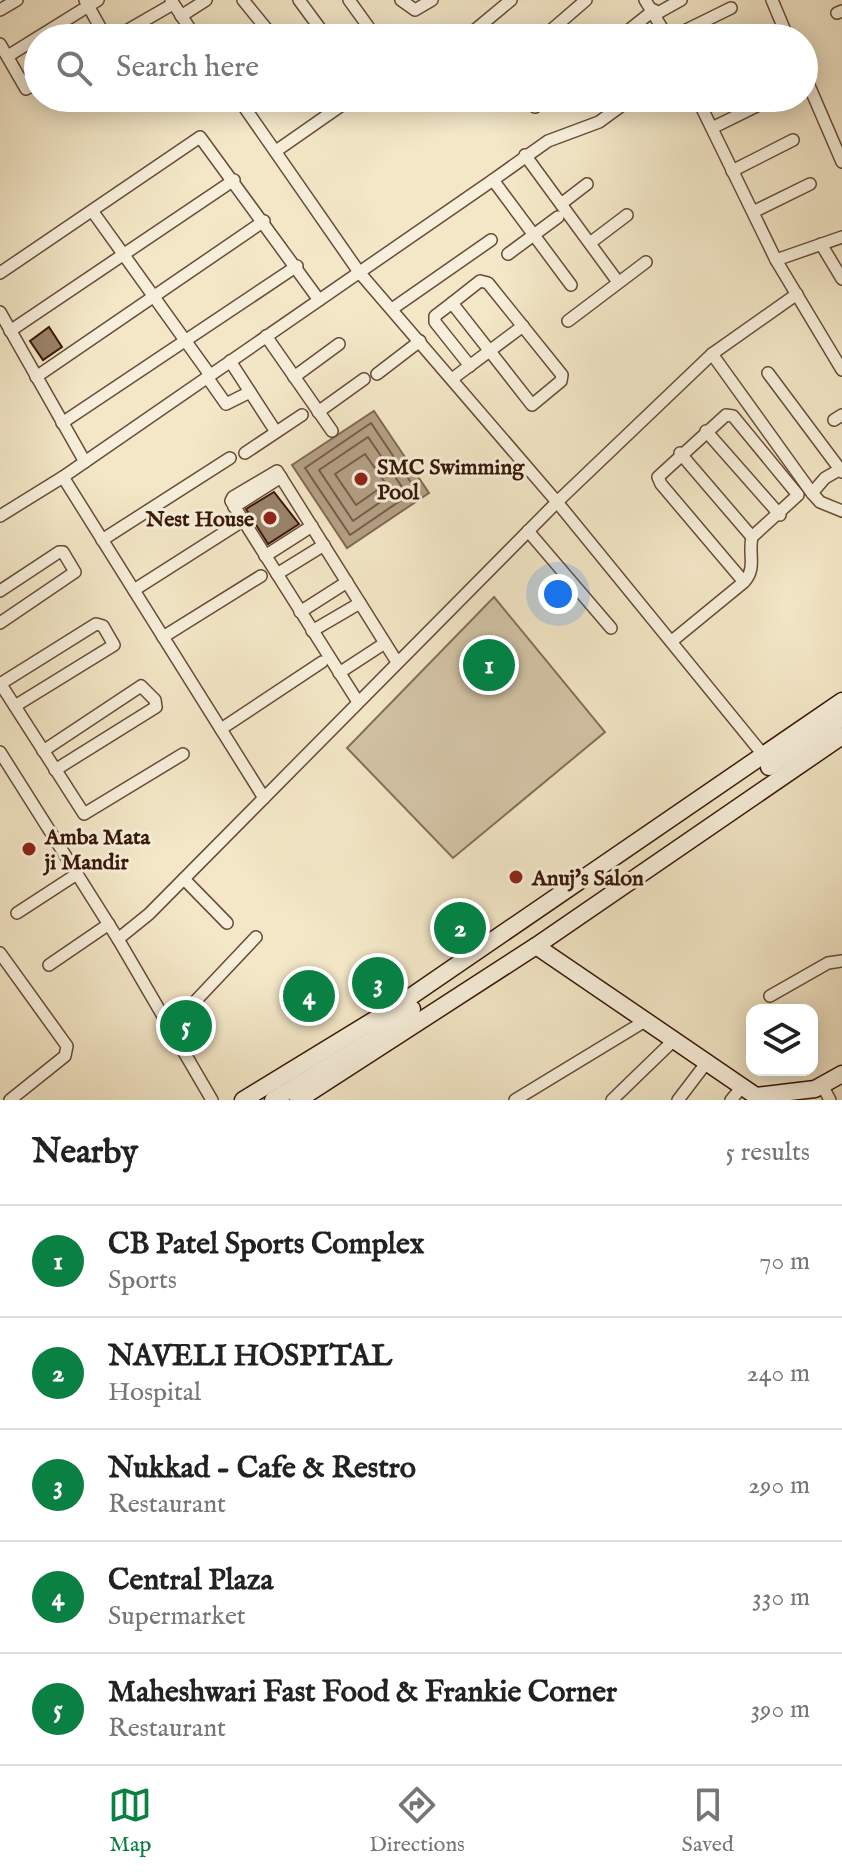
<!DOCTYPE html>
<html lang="en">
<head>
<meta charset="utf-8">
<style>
  :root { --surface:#fff; --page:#f2f2f2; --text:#222; --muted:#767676; --line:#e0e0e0; --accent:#0b8043 }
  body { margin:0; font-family:"IM FELL English",serif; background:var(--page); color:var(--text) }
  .controls { position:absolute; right:24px; bottom:24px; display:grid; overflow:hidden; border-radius:16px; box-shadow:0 4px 20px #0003 }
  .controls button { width:72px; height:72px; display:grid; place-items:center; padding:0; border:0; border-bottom:2px solid var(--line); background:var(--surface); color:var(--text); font:40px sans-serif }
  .you { position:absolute; left:558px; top:594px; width:28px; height:28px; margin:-20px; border:6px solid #fff; border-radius:50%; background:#1a73e8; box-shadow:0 0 0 12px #1a73e833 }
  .badge { display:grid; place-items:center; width:52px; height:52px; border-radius:50%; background:var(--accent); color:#fff; font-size:26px; font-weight:700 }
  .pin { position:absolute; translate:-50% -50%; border:4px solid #fff; box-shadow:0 2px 8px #0006 }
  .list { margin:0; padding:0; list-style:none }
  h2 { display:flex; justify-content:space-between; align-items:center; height:104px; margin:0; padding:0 32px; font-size:34px }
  h2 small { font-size:26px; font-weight:400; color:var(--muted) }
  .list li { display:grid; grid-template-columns:52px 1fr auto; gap:24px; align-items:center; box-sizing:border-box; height:112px; padding:0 32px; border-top:2px solid var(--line) }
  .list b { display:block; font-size:30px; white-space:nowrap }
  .list p { margin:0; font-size:26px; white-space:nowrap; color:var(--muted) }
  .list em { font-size:26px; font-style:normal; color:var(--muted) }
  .icon { flex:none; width:44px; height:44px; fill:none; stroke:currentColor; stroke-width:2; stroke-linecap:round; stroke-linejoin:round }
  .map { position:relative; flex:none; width:842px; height:1100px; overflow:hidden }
  .search { position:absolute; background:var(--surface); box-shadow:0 4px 20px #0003; left:24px; right:24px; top:24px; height:88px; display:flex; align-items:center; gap:20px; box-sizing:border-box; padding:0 28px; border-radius:44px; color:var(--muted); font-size:30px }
  .sheet { height:664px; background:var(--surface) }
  nav { display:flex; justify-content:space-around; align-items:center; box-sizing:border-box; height:112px; border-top:2px solid var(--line); background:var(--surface); font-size:22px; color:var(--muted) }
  nav a { display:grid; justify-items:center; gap:4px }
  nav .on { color:var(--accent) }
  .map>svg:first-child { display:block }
</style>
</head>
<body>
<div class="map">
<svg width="842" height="1100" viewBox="0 0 842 1100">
  <rect width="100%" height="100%" fill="#f3e7c7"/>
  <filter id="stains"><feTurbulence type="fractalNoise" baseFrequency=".0025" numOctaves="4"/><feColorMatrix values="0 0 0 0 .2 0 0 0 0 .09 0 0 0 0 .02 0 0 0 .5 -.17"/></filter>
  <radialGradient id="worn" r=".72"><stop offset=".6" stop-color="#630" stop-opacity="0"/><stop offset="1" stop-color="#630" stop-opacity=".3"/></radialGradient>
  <!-- green -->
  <polygon fill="#d3c4a7" stroke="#866e58" stroke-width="2" points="494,597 605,732 453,858 347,748"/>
  <!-- water -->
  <polygon fill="#b4a086" stroke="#836954" stroke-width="2" points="374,411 429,493 347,548 292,465"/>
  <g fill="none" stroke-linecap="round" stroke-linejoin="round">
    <!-- shore -->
    <g stroke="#765c47" stroke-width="2">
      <polygon points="371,423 416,490 350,535 305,468"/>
      <polygon points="368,437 402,487 353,521 319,470"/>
      <polygon points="365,454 386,484 356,505 335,474"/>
    </g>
  </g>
  <!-- building -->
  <g fill="#9a836b" stroke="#391708" stroke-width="2">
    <polygon points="49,327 62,347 43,360 30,341"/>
    <polygon points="274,492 299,524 268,544 246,509"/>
  </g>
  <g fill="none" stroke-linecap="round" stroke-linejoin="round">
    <!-- street casing -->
    <g stroke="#684b38" stroke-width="14">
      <g id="street">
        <polyline points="85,0 106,38"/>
        <polyline points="171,0 196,38"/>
        <polyline points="243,0 274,38"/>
        <polyline points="299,0 327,38"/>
        <polyline points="349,0 375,36"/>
        <polyline points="401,0 415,10 432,0"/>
        <polyline points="645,0 668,38"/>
        <polyline points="772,0 788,38"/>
        <polyline points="0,10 17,0"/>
        <polyline points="837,13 842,11"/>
        <polyline points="656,14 681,0"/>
        <polyline points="181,16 206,0"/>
        <polyline points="475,30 511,0"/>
        <polyline points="114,38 173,4"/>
        <polyline points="542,38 586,0"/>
        <polyline points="619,38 654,10"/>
        <polyline points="670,38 731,8"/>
        <polyline points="0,44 26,89 38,82"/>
        <polyline points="8,56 98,0"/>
        <polyline points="804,74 842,162"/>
        <polyline points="238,98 359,272 557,502 765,757"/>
        <polyline points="697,98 776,260 842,370"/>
        <polyline points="535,107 546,98"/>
        <polyline points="712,128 773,98"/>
        <polyline points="276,151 352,98"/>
        <polyline points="525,155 618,282"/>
        <polyline points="732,171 793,140"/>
        <polyline points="493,180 571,285"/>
        <polyline points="561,204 587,184"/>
        <polyline points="93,212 210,375"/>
        <polyline points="753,212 810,184"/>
        <polyline points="590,243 627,215"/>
        <polyline points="821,244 842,279"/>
        <polyline points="508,254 558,217"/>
        <polyline points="776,260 842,237"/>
        <polyline points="0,273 200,137 319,300"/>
        <polygon points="480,281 488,283 562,375 561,381 532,405 452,303"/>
        <polyline points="452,303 435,316 435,322 470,366"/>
        <polyline points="392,309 491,240"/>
        <polyline points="0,312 85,462"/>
        <polyline points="568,321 646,262"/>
        <polyline points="10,331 234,180"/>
        <polyline points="266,336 332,431"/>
        <polyline points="712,354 812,493 820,502 842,511"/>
        <polyline points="230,361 276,432"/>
        <polyline points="768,373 842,472"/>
        <polyline points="377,374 420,341"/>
        <polyline points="36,377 264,221"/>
        <polyline points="207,377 226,404 250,392"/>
        <polyline points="294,377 339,344"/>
        <polyline points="452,379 523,326"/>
        <polyline points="318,412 364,379"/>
        <polyline points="834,420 842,415"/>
        <polyline points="62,423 297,266"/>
        <polyline points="706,431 780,515"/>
        <polyline points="245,453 302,415"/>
        <polyline points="680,453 752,537"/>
        <polyline points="63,477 264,798"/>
        <polyline points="812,493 825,478 839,470"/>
        <polyline points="234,507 281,477"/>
        <polyline points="0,516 63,477 493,180 548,141 599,122 632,98"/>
        <polyline points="528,531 611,628"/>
        <polyline points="102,540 230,458"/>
        <polyline points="265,556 312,526"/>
        <polyline points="277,574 324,545"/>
        <polyline points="134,590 236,525"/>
        <polyline points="0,591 59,552 63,552 75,572 0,623"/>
        <polyline points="300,612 347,582"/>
        <polyline points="312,631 360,603"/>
        <polyline points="163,637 261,576"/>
        <path d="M672,642V641L744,582C757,568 748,554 752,537L798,495L733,416L726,415L658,477L661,484L744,582"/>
        <polyline points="339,673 385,643"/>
        <polyline points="0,683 84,814 183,754"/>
        <polyline points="0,684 96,624 103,626 114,645 15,706"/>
        <polyline points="358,702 231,501 233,497 277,471 397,662"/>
        <polyline points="221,729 322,662"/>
        <polyline points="43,751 141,686 155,700 156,707 55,770"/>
        <polyline points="0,752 118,939 212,1100"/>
        <polyline points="184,879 227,923"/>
        <polyline points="17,913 77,874"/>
        <polyline points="118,939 149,914 557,502 712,354 797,294"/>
        <polyline points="0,953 67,1046 65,1056 10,1100"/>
        <polyline points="49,965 109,924"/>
        <polyline points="770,996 828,963 842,961"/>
        <polyline points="170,1028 256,937"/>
        <polyline points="822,1085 830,1100"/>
        <polyline points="515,1100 645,1021"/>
        <polyline points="612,1100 674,1040"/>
        <polyline points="678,1100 707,1062"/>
        <polyline points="731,1100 742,1087"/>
      </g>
    </g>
    <!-- secondary casing -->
    <g stroke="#391708" stroke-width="19">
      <g id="secondary">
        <polyline points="769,767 842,718"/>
        <polyline points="536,946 756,1096 815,1089 842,1074"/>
        <polyline points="243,1100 397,1006 842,701"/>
        <polyline points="273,1100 376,1037 412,1009"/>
        <polyline points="298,1100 536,946 842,736"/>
      </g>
    </g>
    <!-- street -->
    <use href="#street" stroke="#f7efdb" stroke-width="11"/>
    <!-- secondary -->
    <use href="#secondary" stroke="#f7efdb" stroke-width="16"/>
  </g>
  <!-- markers -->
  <g fill="#8f2418" stroke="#f7efdb" stroke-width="3">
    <circle cx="361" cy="479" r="8"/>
    <circle cx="270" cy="518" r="8"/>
    <circle cx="29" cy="849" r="8"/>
    <circle cx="516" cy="877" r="8"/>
  </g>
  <g text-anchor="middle" stroke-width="6" stroke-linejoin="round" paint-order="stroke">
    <!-- poi labels -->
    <g font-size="22" font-weight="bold" fill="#391708" stroke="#f7efdb" text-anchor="start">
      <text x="377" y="474">SMC Swimming<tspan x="377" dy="25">Pool</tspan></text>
      <text x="254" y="526" text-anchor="end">Nest House</text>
      <text x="45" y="844">Amba Mata<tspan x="45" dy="25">ji Mandir</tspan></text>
      <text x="532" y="885">Anuj's Salon</text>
    </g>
  </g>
  <rect width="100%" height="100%" filter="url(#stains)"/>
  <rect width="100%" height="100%" fill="url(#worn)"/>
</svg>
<div class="controls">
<button><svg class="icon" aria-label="layers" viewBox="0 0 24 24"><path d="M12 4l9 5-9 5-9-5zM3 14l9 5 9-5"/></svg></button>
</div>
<div class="you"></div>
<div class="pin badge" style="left:489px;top:665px">1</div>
<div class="pin badge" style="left:460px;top:928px">2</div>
<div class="pin badge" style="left:378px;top:983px">3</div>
<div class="pin badge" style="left:309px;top:996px">4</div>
<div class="pin badge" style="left:186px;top:1026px">5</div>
<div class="search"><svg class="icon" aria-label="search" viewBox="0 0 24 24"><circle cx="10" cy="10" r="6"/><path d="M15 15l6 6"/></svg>Search here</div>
</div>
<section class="sheet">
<h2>Nearby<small>5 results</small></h2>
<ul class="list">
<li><span class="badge">1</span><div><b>CB Patel Sports Complex</b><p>Sports</p></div><em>70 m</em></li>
<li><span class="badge">2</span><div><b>NAVELI HOSPITAL</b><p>Hospital</p></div><em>240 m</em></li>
<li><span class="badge">3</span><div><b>Nukkad - Cafe &amp; Restro</b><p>Restaurant</p></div><em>290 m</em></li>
<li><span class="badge">4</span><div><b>Central Plaza</b><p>Supermarket</p></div><em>330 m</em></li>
<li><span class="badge">5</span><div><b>Maheshwari Fast Food &amp; Frankie Corner</b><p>Restaurant</p></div><em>390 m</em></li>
</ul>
</section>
<nav>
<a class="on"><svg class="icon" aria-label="map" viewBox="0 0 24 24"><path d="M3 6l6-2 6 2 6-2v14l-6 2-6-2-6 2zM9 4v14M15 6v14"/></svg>Map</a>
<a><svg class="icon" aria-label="directions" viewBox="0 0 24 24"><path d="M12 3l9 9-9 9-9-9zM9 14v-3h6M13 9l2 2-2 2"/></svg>Directions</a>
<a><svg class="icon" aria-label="saved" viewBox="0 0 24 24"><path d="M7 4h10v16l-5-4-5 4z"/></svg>Saved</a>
</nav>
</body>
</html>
